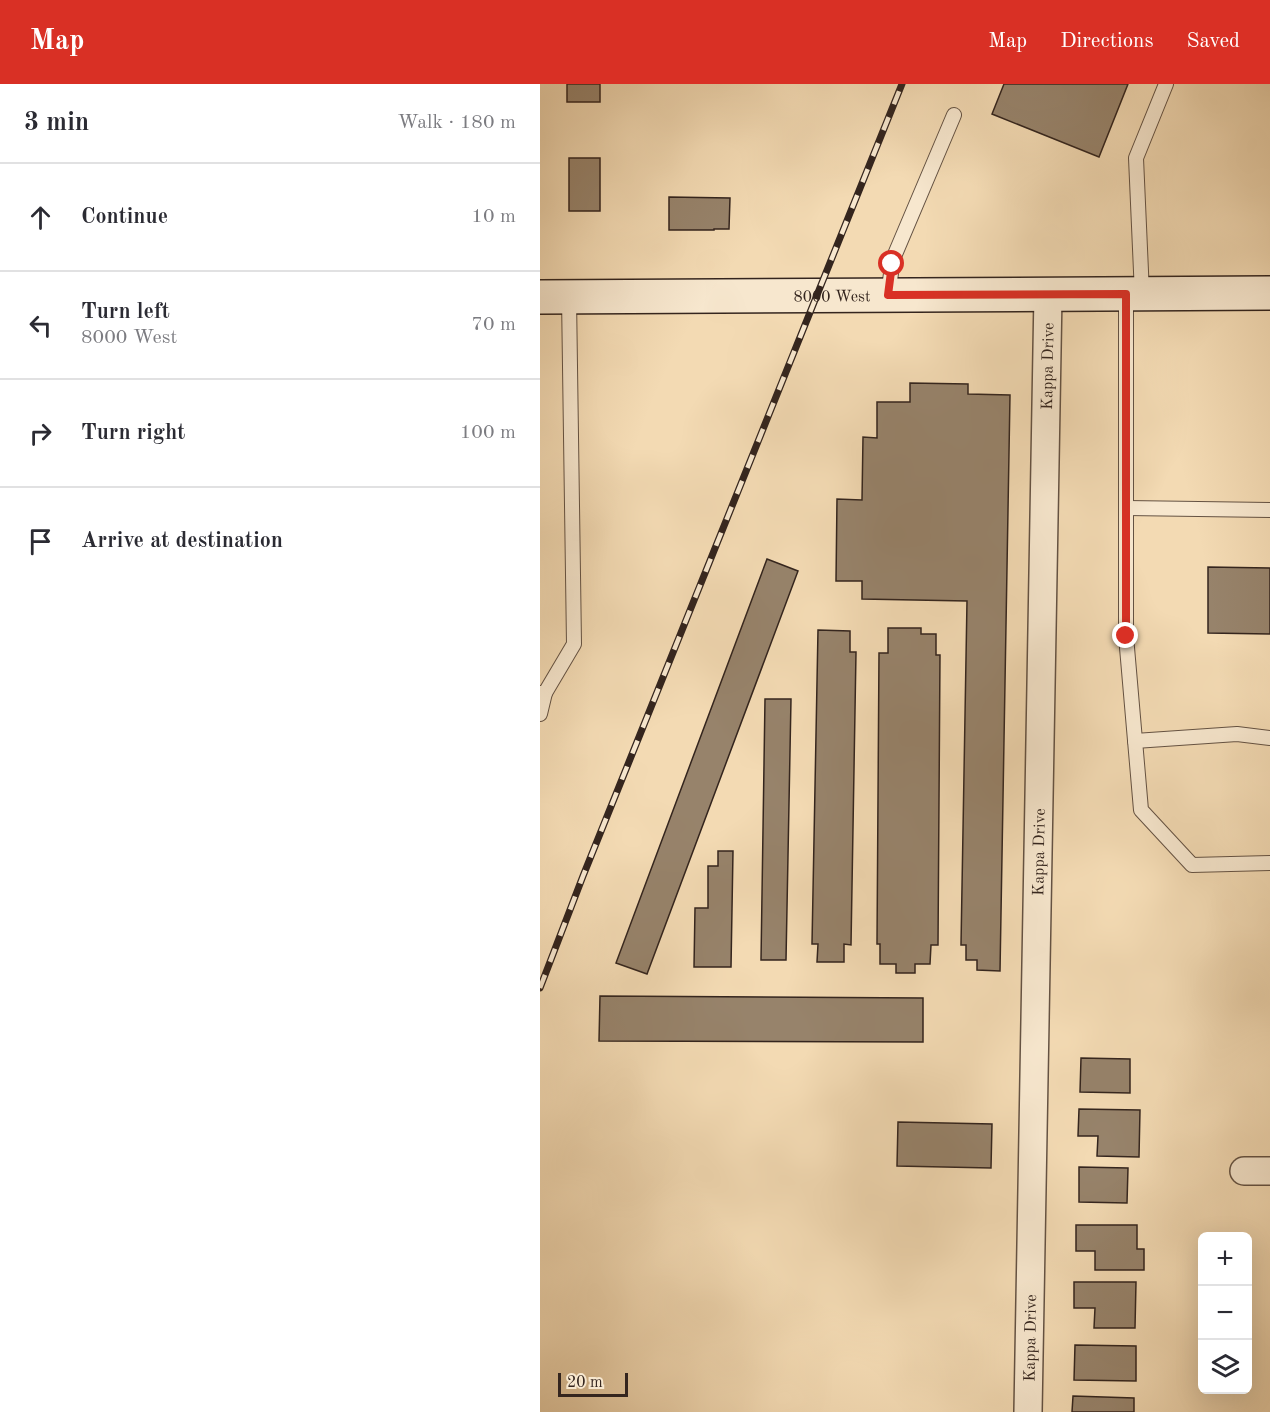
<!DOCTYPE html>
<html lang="en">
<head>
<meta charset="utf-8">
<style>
  :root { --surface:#fff; --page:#f2f2f3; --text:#2b2b33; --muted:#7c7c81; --line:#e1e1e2; --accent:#d93025 }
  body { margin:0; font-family:"Old Standard TT",serif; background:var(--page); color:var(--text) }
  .controls { position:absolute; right:18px; bottom:18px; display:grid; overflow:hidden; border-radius:9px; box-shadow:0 6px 24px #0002 }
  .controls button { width:54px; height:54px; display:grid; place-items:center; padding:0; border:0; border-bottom:2px solid var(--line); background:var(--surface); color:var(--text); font:30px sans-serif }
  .scale { position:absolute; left:18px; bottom:15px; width:70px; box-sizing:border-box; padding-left:6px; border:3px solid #34251e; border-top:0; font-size:16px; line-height:21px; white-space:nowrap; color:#34251e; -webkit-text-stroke:4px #f7e7ce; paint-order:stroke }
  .stop { position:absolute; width:18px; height:18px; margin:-14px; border:4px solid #d93025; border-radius:50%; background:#fff }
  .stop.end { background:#d93025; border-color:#fff; box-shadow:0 2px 6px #0008 }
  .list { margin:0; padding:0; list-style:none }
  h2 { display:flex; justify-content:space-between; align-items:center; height:78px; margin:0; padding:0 24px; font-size:26px }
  h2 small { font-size:20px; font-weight:400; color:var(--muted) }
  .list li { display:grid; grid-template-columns:39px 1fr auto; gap:18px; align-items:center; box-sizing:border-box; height:108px; padding:0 24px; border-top:2px solid var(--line) }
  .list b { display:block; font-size:22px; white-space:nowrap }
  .list p { margin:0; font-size:20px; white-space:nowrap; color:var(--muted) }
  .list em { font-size:20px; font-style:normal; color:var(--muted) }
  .icon { flex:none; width:33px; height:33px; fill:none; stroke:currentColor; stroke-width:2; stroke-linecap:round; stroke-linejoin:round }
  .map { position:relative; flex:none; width:730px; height:1328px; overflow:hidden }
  header { display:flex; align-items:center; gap:36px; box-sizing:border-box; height:84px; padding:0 30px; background:var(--accent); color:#fff }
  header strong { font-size:28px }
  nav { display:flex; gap:33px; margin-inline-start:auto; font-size:21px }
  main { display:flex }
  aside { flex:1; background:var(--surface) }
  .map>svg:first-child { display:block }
</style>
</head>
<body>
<header>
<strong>Map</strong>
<nav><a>Map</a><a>Directions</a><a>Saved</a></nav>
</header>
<main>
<aside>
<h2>3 min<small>Walk · 180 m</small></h2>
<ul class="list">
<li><svg class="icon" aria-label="ahead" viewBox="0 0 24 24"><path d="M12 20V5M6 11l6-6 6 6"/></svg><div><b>Continue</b></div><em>10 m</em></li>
<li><svg class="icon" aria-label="left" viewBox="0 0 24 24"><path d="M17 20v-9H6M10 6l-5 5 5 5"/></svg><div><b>Turn left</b><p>8000 West</p></div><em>70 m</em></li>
<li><svg class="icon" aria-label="right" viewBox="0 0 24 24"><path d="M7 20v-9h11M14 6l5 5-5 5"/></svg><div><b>Turn right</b></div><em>100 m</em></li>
<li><svg class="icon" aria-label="arrive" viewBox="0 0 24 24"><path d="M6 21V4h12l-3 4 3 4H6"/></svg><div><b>Arrive at destination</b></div></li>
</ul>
</aside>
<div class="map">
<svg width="730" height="1328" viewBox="0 0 730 1328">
  <rect width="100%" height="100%" fill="#f3dab3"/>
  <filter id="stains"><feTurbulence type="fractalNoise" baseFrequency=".00333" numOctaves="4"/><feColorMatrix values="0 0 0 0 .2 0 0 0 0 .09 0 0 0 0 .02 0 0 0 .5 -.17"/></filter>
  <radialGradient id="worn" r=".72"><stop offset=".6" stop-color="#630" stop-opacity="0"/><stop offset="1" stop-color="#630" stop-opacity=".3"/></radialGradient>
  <!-- building -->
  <g fill="#97836b" stroke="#34251e" stroke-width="1.5">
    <rect x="27" y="0" width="33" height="18"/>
    <polygon points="464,0 588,0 559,73 452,30"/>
    <rect x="29" y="74" width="31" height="53"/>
    <polygon points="129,113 190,114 189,145 174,145 174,146 129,146"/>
    <polygon points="370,299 428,300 428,310 470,311 460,887 437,886 437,876 426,876 426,861 421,861 427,517 322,515 322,497 296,497 297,415 322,416 323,353 337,354 337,318 370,318"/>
    <polygon points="227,475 258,487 107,890 76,879"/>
    <polygon points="668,483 730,484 730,550 668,549"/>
    <polygon points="348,544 381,544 381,550 396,550 396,571 400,571 398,861 391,861 390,880 375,880 375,889 356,889 356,880 340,880 340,860 337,860 339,569 348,569"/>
    <polygon points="278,546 310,547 310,568 316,568 311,861 304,860 304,878 277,878 278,860 272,860"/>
    <polygon points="225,615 251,615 246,876 221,876"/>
    <polygon points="178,767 193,767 191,883 154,883 155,824 168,824 168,782 178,782"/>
    <polygon points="60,912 383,914 383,958 59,957"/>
    <polygon points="541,974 590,975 590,1009 540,1008"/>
    <polygon points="539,1025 600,1026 599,1073 557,1072 558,1052 538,1052"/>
    <polygon points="358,1038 452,1040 451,1084 357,1082"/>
    <polygon points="539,1083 588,1084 587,1119 539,1118"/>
    <polygon points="536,1141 597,1141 597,1165 604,1165 604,1186 555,1186 555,1167 536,1167"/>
    <polygon points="534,1198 596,1198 595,1244 554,1244 555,1224 534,1224"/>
    <polygon points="535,1261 596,1262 596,1297 534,1296"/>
    <polygon points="533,1312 594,1314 594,1328 532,1328"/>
  </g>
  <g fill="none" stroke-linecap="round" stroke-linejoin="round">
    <!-- lane casing -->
    <g stroke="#645243" stroke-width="16">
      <g id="lane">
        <polyline points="586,210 586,552 601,726 652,781 730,779"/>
        <polyline points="602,210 596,74 626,0"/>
        <polyline points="348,211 353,175 414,31"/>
        <polyline points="587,424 730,426"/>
        <polyline points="0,609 5,609 34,560 29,213"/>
        <polyline points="0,630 5,609"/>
        <polyline points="595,657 697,650 730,654"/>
      </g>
    </g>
    <!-- street casing -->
    <g stroke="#645243" stroke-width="30">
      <g id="street">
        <polyline points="704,1087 730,1087"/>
        <path id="s1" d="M488,1328L508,210"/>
      </g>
    </g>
    <!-- secondary casing -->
    <g stroke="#34251e" stroke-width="36">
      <g id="secondary">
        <path id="s2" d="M0,213L730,209"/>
      </g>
    </g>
    <!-- lane -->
    <use href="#lane" stroke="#f7e7ce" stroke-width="14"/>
    <!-- street -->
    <use href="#street" stroke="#f7e7ce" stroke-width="27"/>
    <!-- secondary -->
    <use href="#secondary" stroke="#f7e7ce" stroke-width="33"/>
    <!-- rail casing -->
    <g stroke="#34251e" stroke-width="7">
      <polyline id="rail" points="0,904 43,792 362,0"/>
    </g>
    <!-- rail -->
    <use href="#rail" stroke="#f7e7ce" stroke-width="4.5" stroke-dasharray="14" stroke-linecap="butt"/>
  </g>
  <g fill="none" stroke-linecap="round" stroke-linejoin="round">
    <!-- route -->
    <polyline stroke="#d93025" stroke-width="8" points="352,180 348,211 586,210 586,552"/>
  </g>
  <g text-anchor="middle" stroke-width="4.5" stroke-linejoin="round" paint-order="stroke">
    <!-- street labels -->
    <g font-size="16" fill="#34251e" stroke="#f7e7ce">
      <text dy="6" stroke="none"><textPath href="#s2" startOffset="292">8000 West</textPath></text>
      <text dy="6" stroke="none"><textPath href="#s1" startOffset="1046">Kappa Drive</textPath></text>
      <text dy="6" stroke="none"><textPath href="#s1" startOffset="560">Kappa Drive</textPath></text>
      <text dy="6" stroke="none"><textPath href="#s1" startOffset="74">Kappa Drive</textPath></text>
    </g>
  </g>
  <rect width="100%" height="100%" filter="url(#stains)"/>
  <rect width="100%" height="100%" fill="url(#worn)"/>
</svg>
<div class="controls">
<button>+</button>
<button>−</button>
<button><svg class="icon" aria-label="layers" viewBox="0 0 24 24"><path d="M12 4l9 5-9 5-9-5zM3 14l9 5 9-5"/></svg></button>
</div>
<div class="scale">20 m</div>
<div class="stop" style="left:352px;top:180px"></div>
<div class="stop end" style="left:586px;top:552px"></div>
</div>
</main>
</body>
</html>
